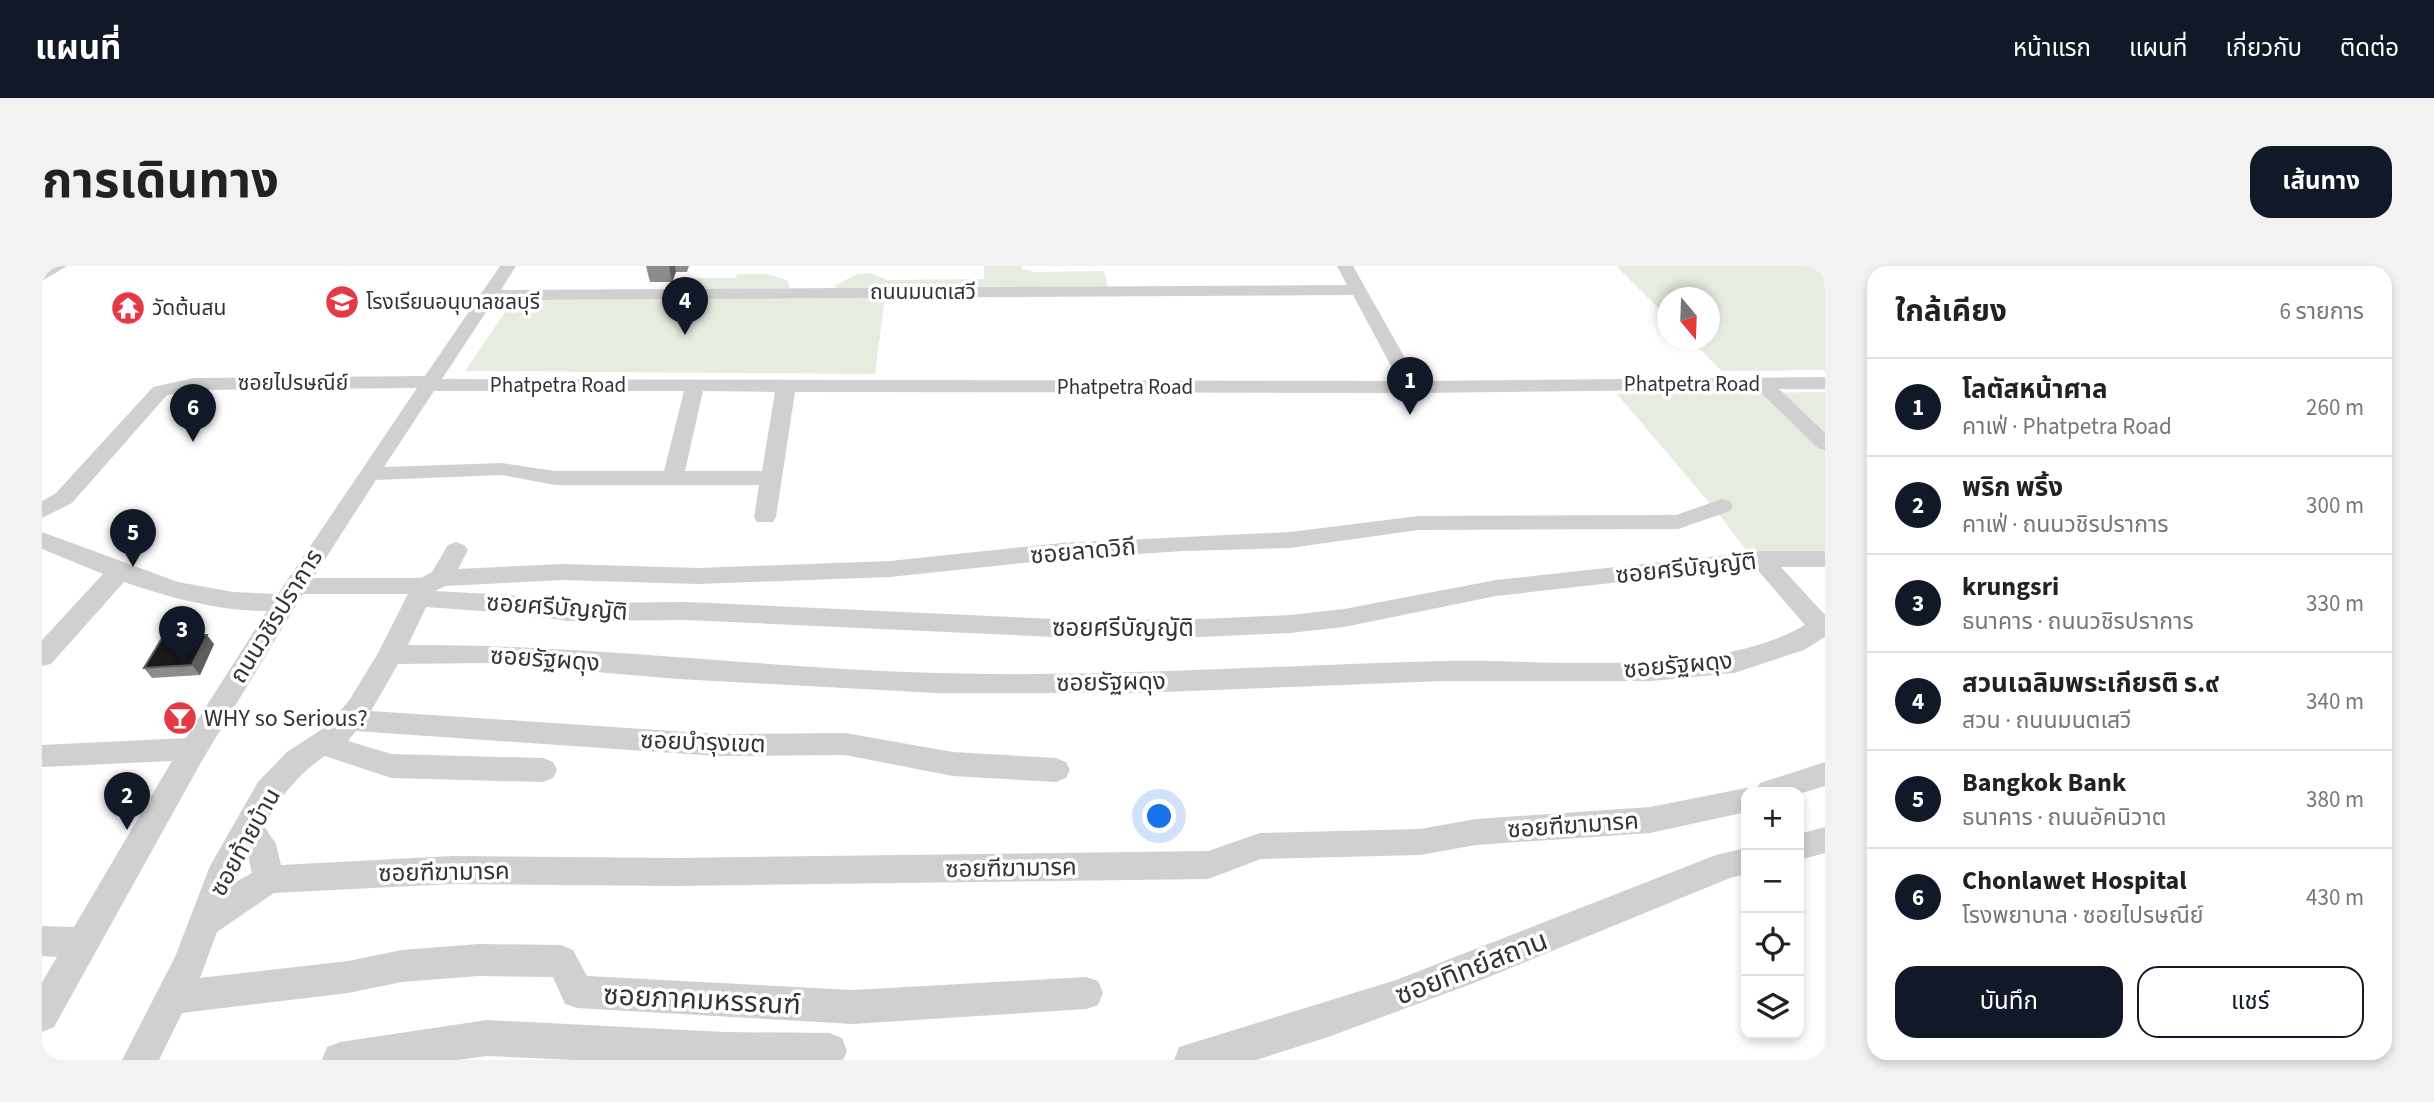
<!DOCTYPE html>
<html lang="th">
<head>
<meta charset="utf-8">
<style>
  :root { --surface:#fff; --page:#f2f2f2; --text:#222; --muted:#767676; --line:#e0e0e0; --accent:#111827 }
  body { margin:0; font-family:"Source Sans 3","Noto Sans Thai",sans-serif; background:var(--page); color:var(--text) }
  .controls { position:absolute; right:21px; bottom:21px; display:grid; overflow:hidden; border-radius:14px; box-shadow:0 4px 10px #0003 }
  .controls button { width:63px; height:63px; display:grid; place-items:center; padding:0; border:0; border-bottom:2px solid var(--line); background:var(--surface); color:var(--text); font:35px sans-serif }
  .compass { position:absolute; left:1615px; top:21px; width:63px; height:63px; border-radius:50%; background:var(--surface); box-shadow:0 4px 10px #0003; rotate:161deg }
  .you { position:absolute; left:1118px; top:551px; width:24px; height:24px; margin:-18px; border:5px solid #fff; border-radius:50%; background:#1a73e8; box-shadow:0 0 0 10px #1a73e833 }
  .badge { display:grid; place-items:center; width:46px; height:46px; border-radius:50%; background:var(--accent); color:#fff; font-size:23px; font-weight:700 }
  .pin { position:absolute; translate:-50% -58px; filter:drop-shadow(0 2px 4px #0008) }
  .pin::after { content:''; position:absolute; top:37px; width:24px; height:21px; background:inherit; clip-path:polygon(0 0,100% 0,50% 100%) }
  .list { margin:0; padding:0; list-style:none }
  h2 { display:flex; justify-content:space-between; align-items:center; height:91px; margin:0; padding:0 28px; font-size:30px }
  h2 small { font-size:23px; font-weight:400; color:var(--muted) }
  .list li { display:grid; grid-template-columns:46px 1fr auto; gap:21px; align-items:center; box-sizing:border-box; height:98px; padding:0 28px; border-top:2px solid var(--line) }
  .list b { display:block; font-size:26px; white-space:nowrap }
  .list p { margin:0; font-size:23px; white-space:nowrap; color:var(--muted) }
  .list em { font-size:23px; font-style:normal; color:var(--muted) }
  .actions { display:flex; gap:14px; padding:21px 28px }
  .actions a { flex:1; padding:16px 0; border:2px solid var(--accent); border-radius:21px; text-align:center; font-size:24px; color:var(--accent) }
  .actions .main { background:var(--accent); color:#fff }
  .icon { flex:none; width:38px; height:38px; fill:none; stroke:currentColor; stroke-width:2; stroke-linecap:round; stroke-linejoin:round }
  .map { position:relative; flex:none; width:1783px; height:794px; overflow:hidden; border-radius:21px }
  header { display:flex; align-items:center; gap:42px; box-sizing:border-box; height:98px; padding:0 35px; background:var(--accent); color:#fff }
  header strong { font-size:33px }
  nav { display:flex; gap:38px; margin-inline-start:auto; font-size:24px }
  .intro { display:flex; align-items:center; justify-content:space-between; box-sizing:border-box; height:168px; padding:0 42px }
  h1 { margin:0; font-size:49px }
  .button { padding:18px 32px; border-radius:21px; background:var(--accent); color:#fff; font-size:24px; font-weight:700 }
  main { display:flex; gap:42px; padding:0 42px }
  aside { flex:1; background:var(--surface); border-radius:21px; box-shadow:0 4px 10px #0003 }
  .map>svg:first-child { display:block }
</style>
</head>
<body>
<header>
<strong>แผนที่</strong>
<nav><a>หน้าแรก</a><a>แผนที่</a><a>เกี่ยวกับ</a><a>ติดต่อ</a></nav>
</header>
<div class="intro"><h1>การเดินทาง</h1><a class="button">เส้นทาง</a></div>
<main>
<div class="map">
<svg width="1783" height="794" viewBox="0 0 1783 794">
  <rect width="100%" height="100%" fill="#fff"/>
  <!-- green -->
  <g fill="#e6ecdf">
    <polygon points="942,0 980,0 980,3 993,6 1062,5 1066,22 799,23 792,20 815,8 828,7 845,14 942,13"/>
    <polygon points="1574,0 1783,0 1783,104 1680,105 1648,74 1668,74 1668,32 1626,32 1625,51"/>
    <polygon points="695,8 726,8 746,15 747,22 625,24 629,12 694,12"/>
    <polygon points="843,31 833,108 423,105 472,33"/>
    <polygon points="1783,126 1783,298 1715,298 1676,247 1575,128"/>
  </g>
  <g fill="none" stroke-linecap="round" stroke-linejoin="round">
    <!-- minor -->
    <g fill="#d0d0d0" fill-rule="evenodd">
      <polygon points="5,0 25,0 0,15 0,3"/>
      <path d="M458,0H474L459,24L1305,19L1295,0H1311L1376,115L1783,111V123H1737L1783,167V184L1776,182L1715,123L1370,127L753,126L734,251L731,256H715L712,251L717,219H513L460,209L334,214L271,312H379L390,306L406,279L414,276L422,279L426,284L416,303L520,298L656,302L848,295L1020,277L1248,266L1376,250L1634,249L1680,233L1688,235L1691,240L1688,245L1636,263L1376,264L1248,282L1142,285L1020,293L848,311L656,318L520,314L403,320L393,325L467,329L527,337L644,336L1033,354L1160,353L1248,349L1302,343L1454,314L1719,285H1783V301H1739L1783,349V371L1762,384L1692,407L1609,415H1403L1096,427H894L636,413L448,397L356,398L329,445L675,468L803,467L911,486L1014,492L1024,496L1028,504L1024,512L1014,516L911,510L803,489L675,490L314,465L306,475L349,488L501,492L511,496L515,504L511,512L501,516L349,512L283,490C256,508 238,531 222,560L234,578L239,599L410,590L634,592L1166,585L1218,567L1378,563L1434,553L1608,541L1704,522L1714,525L1718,517L1783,496V520L1757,528V526H1704V546L1608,567L1434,579L1378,589L1219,593L1166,613L634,620L410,618L232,627L175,666L158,712L306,695L360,684L436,678L519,679L531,684L545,710L811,724L1044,711L1056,715L1061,727L1056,739L1044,743L811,758L535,742L523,738L511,711L436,710L360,716L306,727L140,747L117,794H80L133,691L168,600L216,516L245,486L288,458L308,433L336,387L366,328H261L162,491L12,761L0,766V716L15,691L0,690V660L32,661L130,495L0,501V479L144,472L225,345C176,345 129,332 82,316L9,398L0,400V374L61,308L0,283V266L136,316L191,326L236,328L375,122L152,124L125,129L30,237L0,252V235L14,227L111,121L152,112L383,110ZM1311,29L1357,115L400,113L452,34ZM392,125H642L622,205H513L460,197L342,201ZM661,125L733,126L720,205H643ZM1713,301L1763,359C1671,413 1508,393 1402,395C1233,399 1064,412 894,407C718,402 542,378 366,379L384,341L467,347L527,355L644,354L1033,372L1160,371L1248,367L1302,361L1454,330ZM206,590L210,607L192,617L194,613Z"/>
      <polygon points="1783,561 1783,587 1757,594 1757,568"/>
      <polygon points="1704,582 1704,608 1688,612 1432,717 1286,771 1214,794 1132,794 1137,781 1354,714 1674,589"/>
      <polygon points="445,754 683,766 787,767 800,772 805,785 801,794 532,794 445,790 416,794 280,794 285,781 298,776"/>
    </g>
  </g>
  <!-- wall -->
  <g fill="#8c8c8c">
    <polygon points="604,0 647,0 645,6 634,6 630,16 608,16"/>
    <polygon points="172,378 158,409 110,412 102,402"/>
  </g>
  <!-- shaded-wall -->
  <g fill="#5f5f5f">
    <polygon points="627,0 633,0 634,6 630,16"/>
    <polygon points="165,369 172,378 158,409 150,399"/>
  </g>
  <!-- building -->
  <polygon fill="#1a1a1a" stroke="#5f5f5f" stroke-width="2" points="122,369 165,369 150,399 102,402"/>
  <!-- icons -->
  <defs>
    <g id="school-disc" transform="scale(1.75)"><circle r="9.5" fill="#e63946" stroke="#fff"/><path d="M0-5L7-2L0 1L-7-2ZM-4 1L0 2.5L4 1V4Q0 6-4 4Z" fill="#fff"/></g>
    <g id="temple-disc" transform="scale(1.75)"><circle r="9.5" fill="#e63946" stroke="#fff"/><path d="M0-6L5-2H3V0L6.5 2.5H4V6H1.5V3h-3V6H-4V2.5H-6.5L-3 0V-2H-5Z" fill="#fff"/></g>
    <g id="bar-disc" transform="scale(1.75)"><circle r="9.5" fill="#e63946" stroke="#fff"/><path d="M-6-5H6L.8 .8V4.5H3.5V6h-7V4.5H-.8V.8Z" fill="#fff"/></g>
  </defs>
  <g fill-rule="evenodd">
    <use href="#school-disc" x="300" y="36"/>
    <use href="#temple-disc" x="86" y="42"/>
    <use href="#bar-disc" x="138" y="452"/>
  </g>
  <g text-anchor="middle" stroke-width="7" stroke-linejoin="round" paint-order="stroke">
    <!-- far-street labels -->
    <g font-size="21" fill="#333" stroke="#fff">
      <text x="881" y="33">ถนนมนตเสวี</text>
      <text x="251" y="124">ซอยไปรษณีย์</text>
      <text x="1650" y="125">Phatpetra Road</text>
      <text x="516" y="126">Phatpetra Road</text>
      <text x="1083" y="128">Phatpetra Road</text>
    </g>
    <!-- far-poi labels -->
    <g font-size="21" fill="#333" stroke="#fff" text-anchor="start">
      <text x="324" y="43">โรงเรียนอนุบาลชลบุรี</text>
      <text x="110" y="49">วัดต้นสน</text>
    </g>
    <!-- street labels -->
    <g font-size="24" fill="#333" stroke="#fff">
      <text transform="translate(1041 285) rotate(-5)" y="8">ซอยลาดวิถี</text>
      <text transform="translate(1644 302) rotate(-6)" y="8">ซอยศรีบัญญัติ</text>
      <text transform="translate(515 341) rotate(4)" y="8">ซอยศรีบัญญัติ</text>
      <text transform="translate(234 350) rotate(-58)" y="8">ถนนวชิรปราการ</text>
      <text x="1081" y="370">ซอยศรีบัญญัติ</text>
      <text transform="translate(503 393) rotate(4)" y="8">ซอยรัฐผดุง</text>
      <text transform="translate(1636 399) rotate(-5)" y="8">ซอยรัฐผดุง</text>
      <text transform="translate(1069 416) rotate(-1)" y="8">ซอยรัฐผดุง</text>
      <text transform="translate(661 476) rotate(2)" y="8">ซอยบำรุงเขต</text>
      <text transform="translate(1531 559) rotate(-4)" y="8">ซอยฑีฆามารค</text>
      <text transform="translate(203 576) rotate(-61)" y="8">ซอยท้ายบ้าน</text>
      <text transform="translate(969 602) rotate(-1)" y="8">ซอยฑีฆามารค</text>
      <text transform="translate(402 606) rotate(-1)" y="8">ซอยฑีฆามารค</text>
    </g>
    <!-- poi labels -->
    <g font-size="24" fill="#333" stroke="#fff" text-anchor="start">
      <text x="162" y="460">WHY so Serious?</text>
    </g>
    <!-- near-street labels -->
    <g font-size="28" fill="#333" stroke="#fff">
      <text transform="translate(1429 701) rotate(-21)" y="10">ซอยทิทย์สถาน</text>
      <text transform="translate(660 733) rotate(3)" y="10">ซอยภาคมหรรณฑ์</text>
    </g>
  </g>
</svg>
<div class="controls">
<button>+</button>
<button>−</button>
<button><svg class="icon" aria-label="locate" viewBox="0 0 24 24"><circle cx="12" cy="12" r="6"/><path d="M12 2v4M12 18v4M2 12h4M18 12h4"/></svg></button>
<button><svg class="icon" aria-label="layers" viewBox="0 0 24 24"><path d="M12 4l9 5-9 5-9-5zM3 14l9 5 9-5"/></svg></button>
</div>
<svg class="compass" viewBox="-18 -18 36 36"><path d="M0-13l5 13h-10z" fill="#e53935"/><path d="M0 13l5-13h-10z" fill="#767676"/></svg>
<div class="you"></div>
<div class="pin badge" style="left:1368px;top:149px">1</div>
<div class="pin badge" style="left:85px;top:564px">2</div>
<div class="pin badge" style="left:140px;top:398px">3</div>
<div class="pin badge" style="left:643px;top:69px">4</div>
<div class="pin badge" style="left:91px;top:301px">5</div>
<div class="pin badge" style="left:151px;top:176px">6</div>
</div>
<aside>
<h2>ใกล้เคียง<small>6 รายการ</small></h2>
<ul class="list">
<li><span class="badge">1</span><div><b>โลตัสหน้าศาล</b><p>คาเฟ่ · Phatpetra Road</p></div><em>260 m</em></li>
<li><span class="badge">2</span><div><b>พริก พริ้ง</b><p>คาเฟ่ · ถนนวชิรปราการ</p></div><em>300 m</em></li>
<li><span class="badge">3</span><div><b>krungsri</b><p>ธนาคาร · ถนนวชิรปราการ</p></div><em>330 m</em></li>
<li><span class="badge">4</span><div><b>สวนเฉลิมพระเกียรติ ร.๙</b><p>สวน · ถนนมนตเสวี</p></div><em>340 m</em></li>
<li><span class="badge">5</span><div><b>Bangkok Bank</b><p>ธนาคาร · ถนนอัคนิวาต</p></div><em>380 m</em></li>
<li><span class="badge">6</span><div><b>Chonlawet Hospital</b><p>โรงพยาบาล · ซอยไปรษณีย์</p></div><em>430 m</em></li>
</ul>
<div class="actions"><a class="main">บันทึก</a><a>แชร์</a></div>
</aside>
</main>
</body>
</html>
